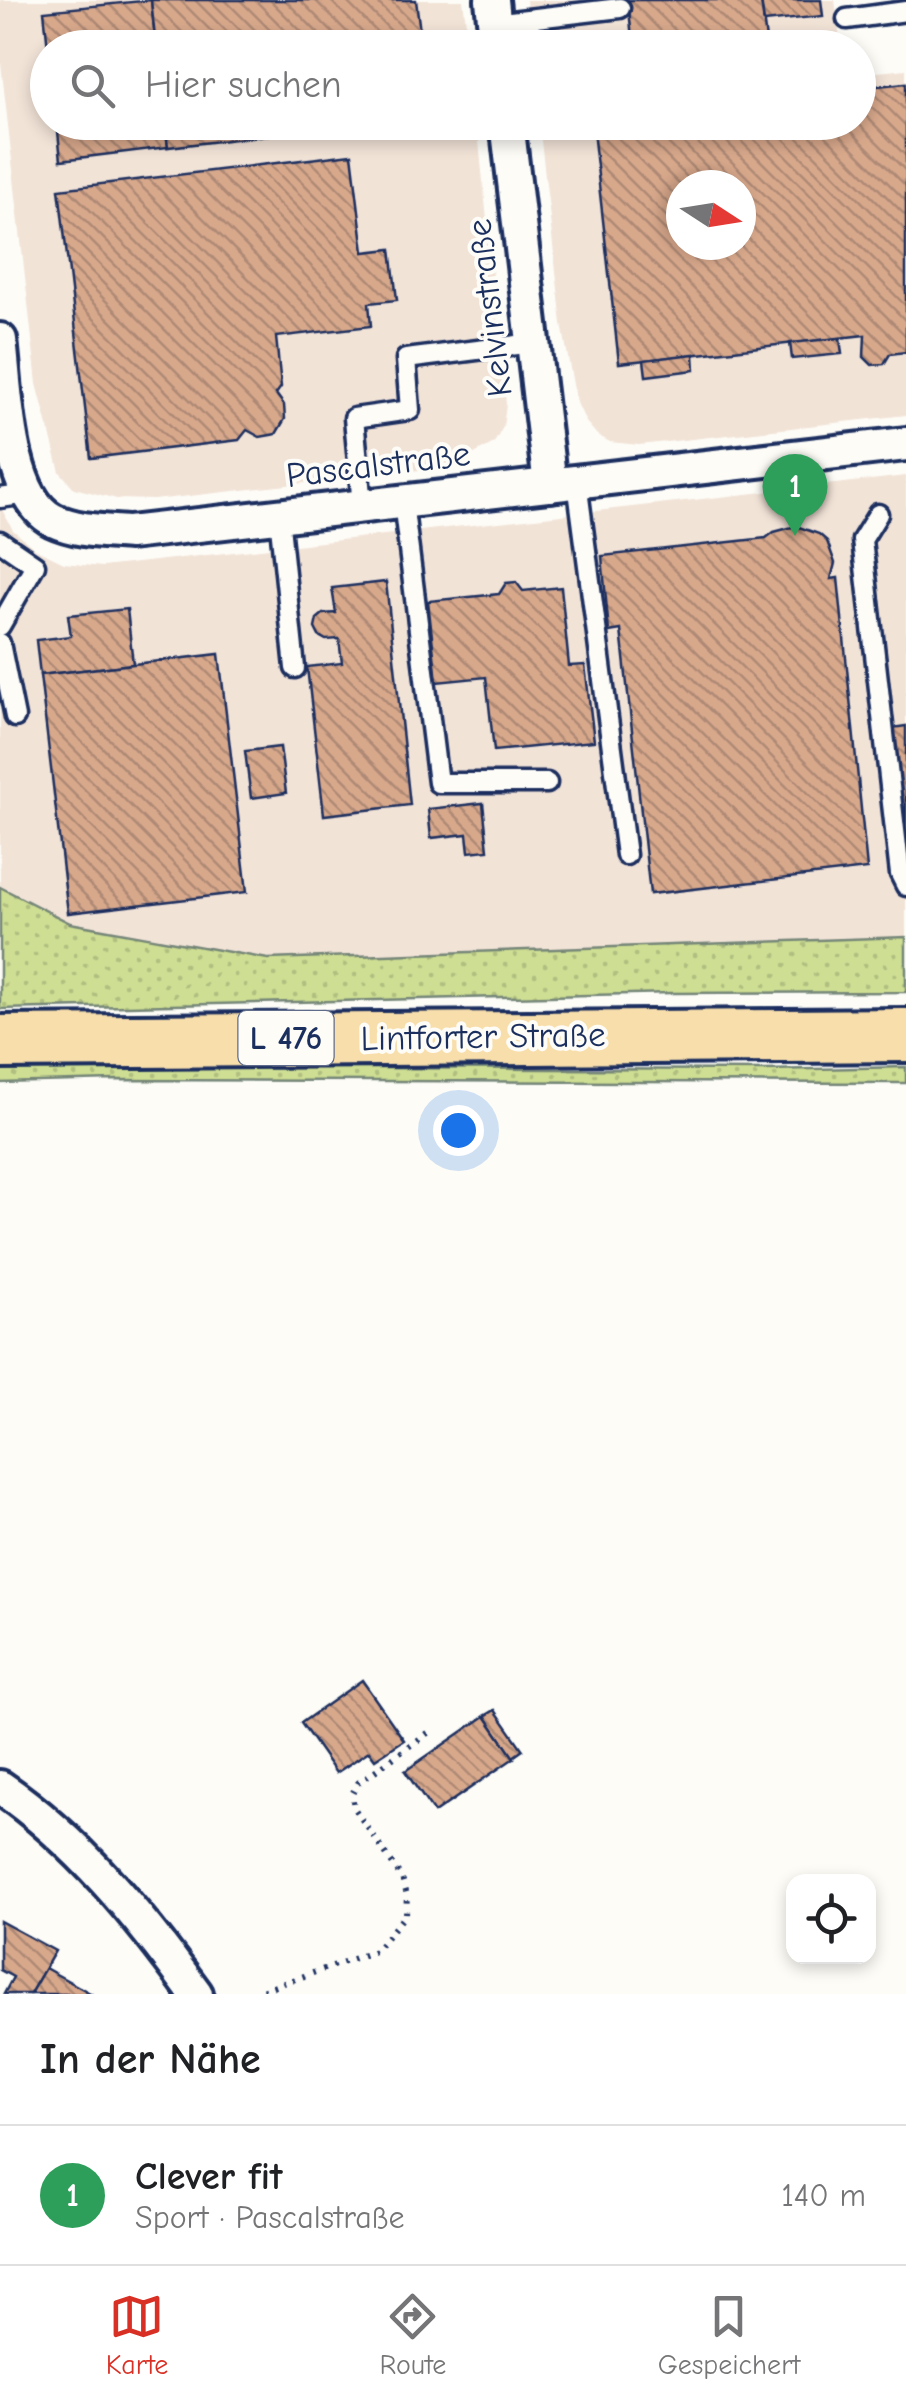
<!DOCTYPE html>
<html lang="de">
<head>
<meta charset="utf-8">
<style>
  :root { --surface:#fff; --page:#f2f2f2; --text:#202124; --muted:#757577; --line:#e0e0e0; --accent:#d93025 }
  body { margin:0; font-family:"Comic Neue",sans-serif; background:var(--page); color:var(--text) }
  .controls { position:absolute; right:30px; bottom:30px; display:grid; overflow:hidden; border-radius:20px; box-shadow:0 5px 15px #0003 }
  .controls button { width:90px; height:90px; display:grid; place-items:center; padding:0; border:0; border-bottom:2px solid var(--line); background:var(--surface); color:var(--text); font:50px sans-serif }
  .compass { position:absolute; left:666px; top:170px; width:90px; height:90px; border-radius:50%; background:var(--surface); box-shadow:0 5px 15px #0003; rotate:102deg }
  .you { position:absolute; left:458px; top:1130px; width:35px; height:35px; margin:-25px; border:8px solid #fff; border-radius:50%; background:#1a73e8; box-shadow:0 0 0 15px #1a73e833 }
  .badge { display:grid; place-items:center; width:65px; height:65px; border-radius:50%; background:var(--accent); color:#fff; font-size:32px; font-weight:700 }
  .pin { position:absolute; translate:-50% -82px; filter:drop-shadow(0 2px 5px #0008) }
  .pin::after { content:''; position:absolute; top:52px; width:35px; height:30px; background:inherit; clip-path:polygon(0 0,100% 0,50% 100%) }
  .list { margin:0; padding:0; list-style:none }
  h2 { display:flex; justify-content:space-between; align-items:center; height:130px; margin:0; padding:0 40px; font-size:42px }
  h2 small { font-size:32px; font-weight:400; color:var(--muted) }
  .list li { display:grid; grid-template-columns:65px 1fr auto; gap:30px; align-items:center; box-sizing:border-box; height:140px; padding:0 40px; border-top:2px solid var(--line) }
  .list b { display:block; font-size:38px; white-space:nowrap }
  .list p { margin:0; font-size:32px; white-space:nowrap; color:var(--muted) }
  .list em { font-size:32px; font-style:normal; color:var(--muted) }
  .icon { flex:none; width:55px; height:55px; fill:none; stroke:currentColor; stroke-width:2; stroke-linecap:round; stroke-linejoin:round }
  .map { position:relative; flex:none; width:906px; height:1994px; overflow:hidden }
  .search { position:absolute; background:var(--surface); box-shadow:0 5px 15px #0003; left:30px; right:30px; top:30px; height:110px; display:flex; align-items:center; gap:25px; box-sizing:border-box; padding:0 35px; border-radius:55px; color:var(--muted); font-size:38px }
  .sheet { height:270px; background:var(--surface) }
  nav { display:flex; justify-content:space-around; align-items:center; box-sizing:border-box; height:140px; border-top:2px solid var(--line); background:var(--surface); font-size:28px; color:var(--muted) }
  nav a { display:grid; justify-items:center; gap:5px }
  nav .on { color:var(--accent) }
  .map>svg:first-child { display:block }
</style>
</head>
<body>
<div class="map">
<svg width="906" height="1994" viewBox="0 0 906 1994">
  <defs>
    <pattern id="grass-dots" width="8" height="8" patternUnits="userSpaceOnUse" patternTransform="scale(2.5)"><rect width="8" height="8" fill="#cede92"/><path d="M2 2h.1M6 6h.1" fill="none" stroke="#b0bf80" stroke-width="1.8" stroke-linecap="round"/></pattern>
    <pattern id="building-back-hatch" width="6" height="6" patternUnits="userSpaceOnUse" patternTransform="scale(2.5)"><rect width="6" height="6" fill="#d8a88b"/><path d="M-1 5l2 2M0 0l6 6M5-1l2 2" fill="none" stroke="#ae8975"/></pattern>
  </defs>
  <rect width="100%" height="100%" fill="#fdfcf7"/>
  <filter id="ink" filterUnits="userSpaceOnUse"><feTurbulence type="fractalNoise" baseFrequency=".01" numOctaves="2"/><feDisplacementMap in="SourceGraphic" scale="20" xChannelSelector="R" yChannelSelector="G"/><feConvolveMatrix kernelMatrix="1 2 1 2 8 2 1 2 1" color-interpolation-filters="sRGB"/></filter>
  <g filter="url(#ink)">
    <!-- built -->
    <g fill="#f2e3d7" fill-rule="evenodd">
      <polygon points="0,0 463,0 469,47 48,48 48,122 477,123 506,404 503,427 494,443 460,462 429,469 154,500 117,499 74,488 60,472 37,384 0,54"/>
      <polygon points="526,0 835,0 841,47 531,47"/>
      <path d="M906,69V415L639,445L610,442L597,435L586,422L576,401L562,324L539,123L858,122L859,74ZM681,185H741V245H681Z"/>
      <polygon points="906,476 906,937 268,959 70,923 0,887 0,506 13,530 35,549 64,563 102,567"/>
    </g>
    <!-- grass -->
    <g fill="url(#grass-dots)" stroke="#748678" stroke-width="2.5">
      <polygon points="0,887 70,923 268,959 906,937 906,992 672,993 0,1009"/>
      <polygon points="115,1067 766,1070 906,1067 906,1083 115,1080 0,1083 0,1070"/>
    </g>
    <!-- building -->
    <g fill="url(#building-back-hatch)" stroke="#1b2f5e" stroke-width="2.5" fill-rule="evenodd">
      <polygon points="151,0 156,48 48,48 44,11"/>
      <polygon points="151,0 416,0 422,48 156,48"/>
      <polygon points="628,0 761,0 767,48 633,48"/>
      <polygon points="761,0 821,0 823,16 764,22"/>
      <path d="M906,83V352L890,354L884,364L872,365L864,357L865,335L619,363L592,122H858V88ZM681,185H741V245H681Z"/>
      <polygon points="57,122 165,122 168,147 61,160"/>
      <polygon points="165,122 379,122 168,147"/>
      <polygon points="352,154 364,252 391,249 397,300 369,303 371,326 276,337 281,387 276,394 284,405 285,419 276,434 260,437 247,430 239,440 91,458 59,189"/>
      <polygon points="840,338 842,354 792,359 790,343"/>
      <polygon points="694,354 695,370 646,376 644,360"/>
      <polygon points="796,526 819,534 827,541 835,563 831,579 838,578 867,869 650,894 621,630 609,632 602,556 766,538 774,532"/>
      <polygon points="386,582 410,805 324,815 307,667 342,663 339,639 326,640 319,636 315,628 317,619 323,614 336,613 332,588"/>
      <polygon points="516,582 523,591 561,587 569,666 585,665 594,741 494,751 486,677 437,682 428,601 499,594 506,583"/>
      <polygon points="127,609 133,664 40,675 36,640 71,636 68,615"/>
      <polygon points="219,654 247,892 68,913 40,675"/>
      <polygon points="906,726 906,854 892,728"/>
      <polygon points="280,747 286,793 251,798 245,751"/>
      <polygon points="483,803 488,850 469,852 467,834 431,838 428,809"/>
      <polygon points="362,1680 404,1740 375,1759 369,1751 336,1773 301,1723"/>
      <polygon points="495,1710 523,1750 513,1757 485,1716"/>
      <polygon points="485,1716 514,1758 434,1813 405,1771"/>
      <polygon points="0,1921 55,1951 30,1994 4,1994 13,1977 0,1970"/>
      <polygon points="45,1968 92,1994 30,1994"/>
    </g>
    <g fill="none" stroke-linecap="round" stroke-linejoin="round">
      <!-- service casing -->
      <g stroke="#1b2f5e" stroke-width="25">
        <g id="service">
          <polyline points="847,19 906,11"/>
          <polyline points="494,23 620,8"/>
          <polyline points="577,482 626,855"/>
          <polyline points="0,498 28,494"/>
          <polyline points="403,502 438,783 547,783"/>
          <polyline points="362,506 354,418 410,410 406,359 533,343"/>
          <polyline points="878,514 862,540 900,874 906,886"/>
          <polyline points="279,516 295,668"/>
          <polyline points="0,541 35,565 0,626"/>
          <polyline points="0,643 15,717"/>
        </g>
      </g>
      <!-- minor casing -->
      <g stroke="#1b2f5e" stroke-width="40">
        <g id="minor">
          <polyline points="492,0 497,48"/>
          <polyline points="507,122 550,485"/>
          <path d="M0,340C6,386 6,496 53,520C76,531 104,531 129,533L906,444"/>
          <path d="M0,1787C79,1841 140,1917 196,1994"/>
        </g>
      </g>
      <!-- primary casing -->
      <g stroke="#1b2f5e" stroke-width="60">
        <polyline id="primary" points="0,1042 906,1035"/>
      </g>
      <!-- path -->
      <polyline stroke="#1b2f5e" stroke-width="6" stroke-dasharray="2.5 8" stroke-linecap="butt" points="253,1994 375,1951 406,1914 407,1895 402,1878 354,1808 352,1794 358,1783 432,1730"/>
      <!-- service -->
      <use href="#service" stroke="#fdfcf7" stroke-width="18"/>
      <!-- minor -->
      <use href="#minor" stroke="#fdfcf7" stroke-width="32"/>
      <!-- primary -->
      <use href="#primary" stroke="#f8deab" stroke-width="52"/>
    </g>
  </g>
  <g text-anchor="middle" stroke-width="8" stroke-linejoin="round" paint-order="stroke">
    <!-- shield labels -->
    <rect fill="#fdfcf7" stroke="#5f6c8c" stroke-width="2.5" x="238.5" y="1011" width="95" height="54" rx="8"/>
    <g font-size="32" font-weight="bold" fill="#1b2f5e">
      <text x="286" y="1049">L 476</text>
    </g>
    <!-- street labels -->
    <g font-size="35" fill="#1b2f5e" stroke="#fdfcf7">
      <text transform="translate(489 308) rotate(-97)" y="12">Kelvinstraße</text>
      <text transform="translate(378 464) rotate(-7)" y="12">Pascalstraße</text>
      <text transform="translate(483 1036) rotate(-1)" y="12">Lintforter Straße</text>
    </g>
  </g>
</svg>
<div class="controls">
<button><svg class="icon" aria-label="locate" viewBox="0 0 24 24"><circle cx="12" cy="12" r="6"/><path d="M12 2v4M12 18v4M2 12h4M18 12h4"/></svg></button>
</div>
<svg class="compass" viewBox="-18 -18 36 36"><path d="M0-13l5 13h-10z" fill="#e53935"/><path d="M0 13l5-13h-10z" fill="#757577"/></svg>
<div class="you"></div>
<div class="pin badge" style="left:795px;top:536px;background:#2e9e5b">1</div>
<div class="search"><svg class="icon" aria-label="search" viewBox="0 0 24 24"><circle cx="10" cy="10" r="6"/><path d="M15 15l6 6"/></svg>Hier suchen</div>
</div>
<section class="sheet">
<h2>In der Nähe<small></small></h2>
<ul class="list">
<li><span class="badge" style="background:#2e9e5b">1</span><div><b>Clever fit</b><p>Sport · Pascalstraße</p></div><em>140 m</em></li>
</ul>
</section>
<nav>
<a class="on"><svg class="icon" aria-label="map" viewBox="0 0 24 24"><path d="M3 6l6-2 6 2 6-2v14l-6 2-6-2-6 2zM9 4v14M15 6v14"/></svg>Karte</a>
<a><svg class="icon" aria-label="directions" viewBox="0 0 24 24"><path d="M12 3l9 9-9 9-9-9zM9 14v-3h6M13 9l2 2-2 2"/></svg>Route</a>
<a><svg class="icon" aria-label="saved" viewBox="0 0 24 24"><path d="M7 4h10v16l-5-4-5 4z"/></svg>Gespeichert</a>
</nav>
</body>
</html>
